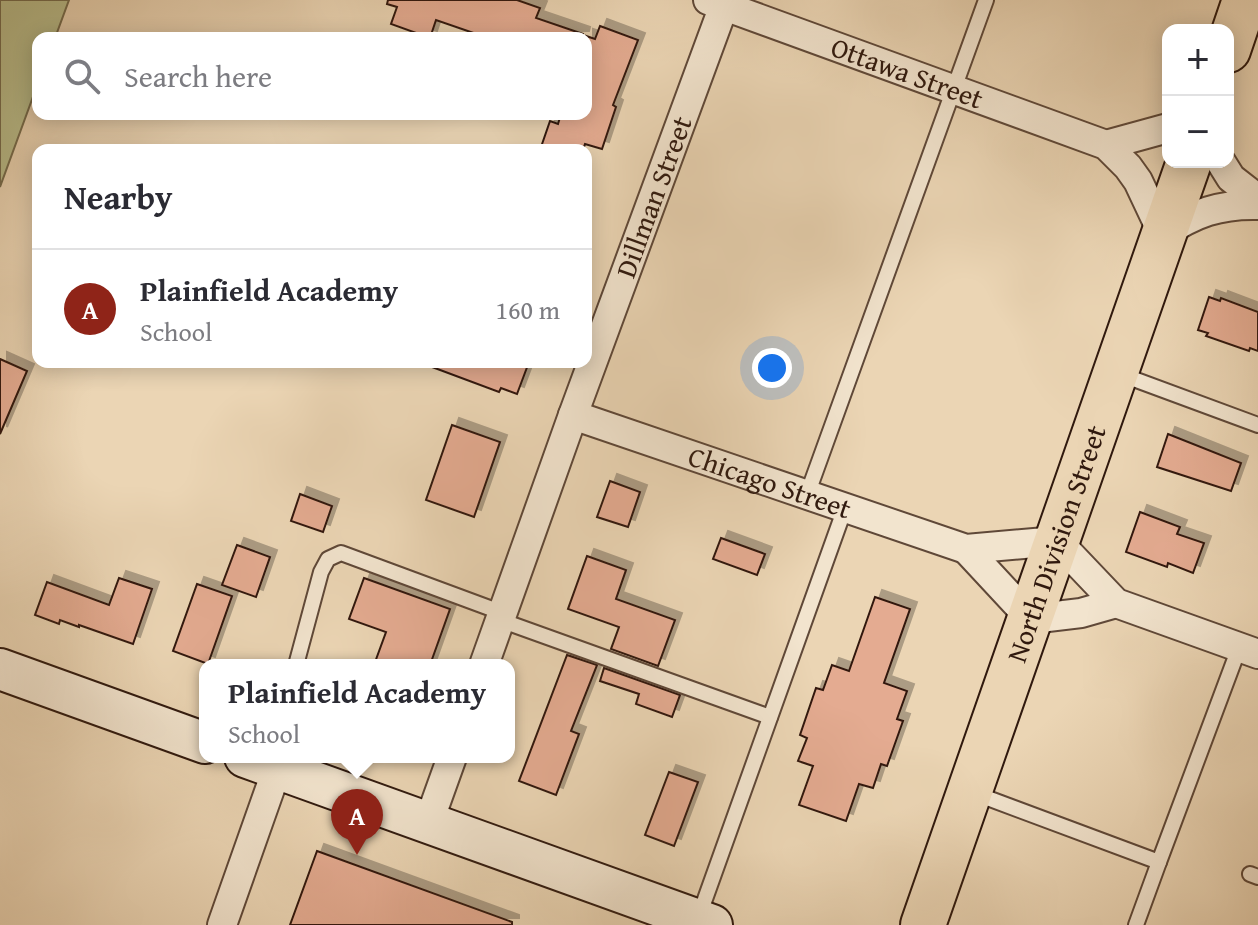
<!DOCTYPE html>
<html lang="en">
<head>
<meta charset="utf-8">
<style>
  :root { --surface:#fff; --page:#f7f7f7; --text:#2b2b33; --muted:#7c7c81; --line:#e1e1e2; --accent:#8f2418 }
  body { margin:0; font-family:"Gentium Book Plus",serif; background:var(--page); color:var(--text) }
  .controls { position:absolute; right:24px; top:24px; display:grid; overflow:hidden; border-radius:16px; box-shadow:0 4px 20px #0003 }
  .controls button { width:72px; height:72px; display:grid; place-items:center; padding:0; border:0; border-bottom:2px solid var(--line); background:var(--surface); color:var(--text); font:40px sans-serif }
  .you { position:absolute; left:772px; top:368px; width:28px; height:28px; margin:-20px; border:6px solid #fff; border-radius:50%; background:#1a73e8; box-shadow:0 0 0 12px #1a73e833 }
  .badge { display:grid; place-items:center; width:52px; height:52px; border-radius:50%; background:var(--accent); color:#fff; font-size:26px; font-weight:700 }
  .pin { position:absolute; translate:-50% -66px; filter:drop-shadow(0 2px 4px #0008) }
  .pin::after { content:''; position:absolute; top:42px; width:28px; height:24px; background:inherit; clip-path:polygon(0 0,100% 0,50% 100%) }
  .popup { position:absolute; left:199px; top:659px; width:316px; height:104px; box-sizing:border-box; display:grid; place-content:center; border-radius:16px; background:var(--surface); filter:drop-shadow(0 2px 6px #0005); font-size:26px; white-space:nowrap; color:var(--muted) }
  .popup b { font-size:30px; color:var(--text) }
  .popup::after { content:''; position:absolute; left:50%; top:100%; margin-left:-16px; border:16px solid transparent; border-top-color:var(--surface) }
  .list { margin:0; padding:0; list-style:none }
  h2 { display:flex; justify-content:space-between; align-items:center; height:104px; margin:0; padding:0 32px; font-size:34px }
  h2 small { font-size:26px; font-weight:400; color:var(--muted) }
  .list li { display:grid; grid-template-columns:52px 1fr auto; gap:24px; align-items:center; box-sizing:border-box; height:120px; padding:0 32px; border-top:2px solid var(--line) }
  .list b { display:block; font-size:30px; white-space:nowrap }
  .list p { margin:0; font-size:26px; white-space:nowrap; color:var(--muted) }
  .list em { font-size:26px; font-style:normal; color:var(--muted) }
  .icon { flex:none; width:44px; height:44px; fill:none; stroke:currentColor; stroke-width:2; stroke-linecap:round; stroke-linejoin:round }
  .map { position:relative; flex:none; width:1258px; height:925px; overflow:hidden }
  .search { position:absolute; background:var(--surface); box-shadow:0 4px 20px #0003; left:32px; top:32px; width:560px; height:88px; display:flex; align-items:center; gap:20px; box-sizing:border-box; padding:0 28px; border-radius:16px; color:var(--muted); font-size:30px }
  .panel { position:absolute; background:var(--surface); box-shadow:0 4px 20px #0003; left:32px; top:144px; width:560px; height:224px; border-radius:16px }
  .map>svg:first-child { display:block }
</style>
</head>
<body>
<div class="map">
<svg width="1258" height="925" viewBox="0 0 1258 925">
  <defs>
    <filter id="shadow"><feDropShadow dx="7" dy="-7" stdDeviation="0" flood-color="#0004"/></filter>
  </defs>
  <rect width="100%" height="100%" fill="#ebd5b4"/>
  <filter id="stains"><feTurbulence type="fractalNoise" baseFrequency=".0025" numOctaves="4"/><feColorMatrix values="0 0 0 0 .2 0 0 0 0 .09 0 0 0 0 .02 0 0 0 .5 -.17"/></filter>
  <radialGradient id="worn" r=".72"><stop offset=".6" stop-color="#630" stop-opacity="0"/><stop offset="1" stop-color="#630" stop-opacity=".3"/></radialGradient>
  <!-- green -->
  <polygon fill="#b8bd8c" stroke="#746b4d" stroke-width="2" points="0,0 69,0 55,38 38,38 38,83 0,187"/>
  <!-- building -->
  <g fill="#e4ab91" stroke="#30190e" stroke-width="2" filter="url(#shadow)">
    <polygon points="388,0 517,0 540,8 536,18 583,34 582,38 488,38 436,20 430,38 391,24 397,7 387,4"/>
    <polygon points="600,26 638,40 613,105 616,107 602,149 585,144 583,150 540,150 550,121 558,124 561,114 586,114 586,36 595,39"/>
    <polygon points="1209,297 1220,301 1221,298 1258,312 1258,351 1250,348 1249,351 1206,336 1208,333 1198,330"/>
    <polygon points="0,359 27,371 0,434"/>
    <polygon points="424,362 529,362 517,394 501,388 499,392 424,364"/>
    <polygon points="452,425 500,442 474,517 426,500"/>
    <polygon points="1168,434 1241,463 1231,491 1157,467"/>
    <polygon points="610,481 640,492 628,527 597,517"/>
    <polygon points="300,494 332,506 323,532 291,521"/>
    <polygon points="1140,512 1180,527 1177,534 1204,543 1193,573 1168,563 1167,567 1126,552"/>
    <polygon points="721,538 765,554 757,575 713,559"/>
    <polygon points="237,545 270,557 256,597 222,585"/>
    <polygon points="587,556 626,570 616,599 675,620 658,666 611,649 619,627 568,609"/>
    <polygon points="119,578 152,589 133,644 79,625 79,627 60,620 59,624 35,615 47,582 109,605"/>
    <polygon points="364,578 450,609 430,665 374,665 386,632 349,619"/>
    <polygon points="197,584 232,596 208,664 173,651"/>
    <polygon points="875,597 910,609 884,683 907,691 897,719 903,721 887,766 881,764 873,788 859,784 846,821 799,805 813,766 798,761 807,738 800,735 816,688 823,690 832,665 849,671"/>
    <polygon points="567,655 597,665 571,731 579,734 556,795 519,781"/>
    <polygon points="604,668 680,695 672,717 636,704 639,694 600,681"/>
    <polygon points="669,772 698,782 674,846 645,835"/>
    <polygon points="317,851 512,922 512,925 290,925"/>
  </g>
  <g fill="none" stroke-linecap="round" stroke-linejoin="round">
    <!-- lane casing -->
    <g stroke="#5f4838" stroke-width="18">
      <g id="lane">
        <polyline points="1120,374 1258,425"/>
        <polyline points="807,495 986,0"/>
        <polyline points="500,620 770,717"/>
        <polyline points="296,665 321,572 328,559 341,553 503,613"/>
        <polyline points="974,793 1159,862 1239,648"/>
        <polyline points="1250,874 1258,877"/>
        <polyline points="699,916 845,508"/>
        <polyline points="1136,925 1159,862"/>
      </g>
    </g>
    <!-- street casing -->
    <g stroke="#5f4838" stroke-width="32">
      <g id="street">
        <path id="s1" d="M708,0L1106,145L1128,167L1138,181L1163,234C1195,213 1219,204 1258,205"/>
        <polyline points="1106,145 1168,128"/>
        <polyline points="1221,162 1231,178 1258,199"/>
        <path id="s2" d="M573,415L966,549L1057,541L1116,603L1258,654"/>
        <polyline points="966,549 1031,619 1081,613 1116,603"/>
        <path id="s3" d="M484,665L573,415L726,0"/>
        <polyline points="428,824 452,757"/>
        <polyline points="222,925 277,769"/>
      </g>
    </g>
    <!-- secondary casing -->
    <g stroke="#30190e" stroke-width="44">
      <g id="secondary">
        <polyline points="0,669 205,743"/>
        <polyline points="245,757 712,925"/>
      </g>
    </g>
    <!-- primary casing -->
    <g stroke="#30190e" stroke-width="48">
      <g id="primary">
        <polyline points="1228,50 1245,0"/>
        <path id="s4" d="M923,925L1189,162"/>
      </g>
    </g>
    <!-- lane -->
    <use href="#lane" stroke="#f2e4ce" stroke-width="14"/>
    <!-- street -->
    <use href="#street" stroke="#f2e4ce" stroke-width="28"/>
    <!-- secondary -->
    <use href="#secondary" stroke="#f2e4ce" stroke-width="40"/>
    <!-- primary -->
    <use href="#primary" stroke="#ebd5b4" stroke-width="44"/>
  </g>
  <g text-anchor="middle" stroke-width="6" stroke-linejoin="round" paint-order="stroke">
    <!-- street labels -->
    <g font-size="28" fill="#30190e" stroke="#f2e4ce">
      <text dy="10" stroke="none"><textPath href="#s1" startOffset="212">Ottawa Street</textPath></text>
      <text dy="10" stroke="none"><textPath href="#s3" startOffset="498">Dillman Street</textPath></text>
      <text dy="10" stroke="none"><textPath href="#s2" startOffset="208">Chicago Street</textPath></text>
      <text dy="10" stroke="none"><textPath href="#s4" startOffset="404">North Division Street</textPath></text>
    </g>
  </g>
  <rect width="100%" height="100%" filter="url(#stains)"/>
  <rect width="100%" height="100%" fill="url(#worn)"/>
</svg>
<div class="controls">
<button>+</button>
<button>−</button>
</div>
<div class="you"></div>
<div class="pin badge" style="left:357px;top:855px">A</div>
<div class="popup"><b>Plainfield Academy</b>School</div>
<div class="search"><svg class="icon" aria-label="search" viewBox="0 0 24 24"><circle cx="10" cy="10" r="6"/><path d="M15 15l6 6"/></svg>Search here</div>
<section class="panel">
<h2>Nearby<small></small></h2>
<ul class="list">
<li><span class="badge">A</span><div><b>Plainfield Academy</b><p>School</p></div><em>160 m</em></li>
</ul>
</section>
</div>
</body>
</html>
